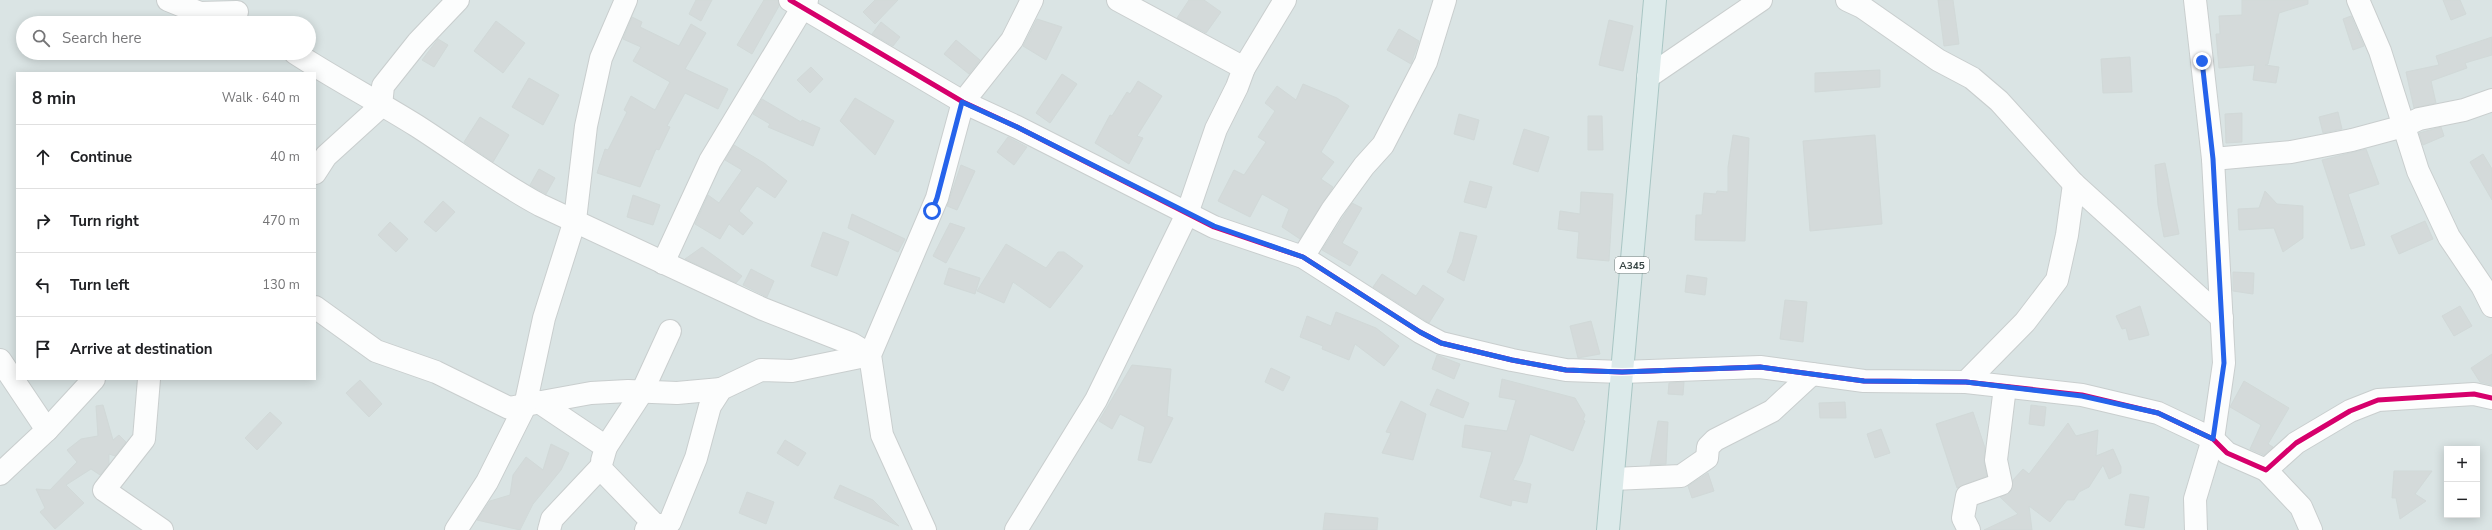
<!DOCTYPE html>
<html lang="en">
<head>
<meta charset="utf-8">
<style>
  :root { --surface:#fff; --page:#f2f2f2; --text:#202124; --muted:#757577; --line:#e0e0e0 }
  body { margin:0; font-family:"Nunito Sans",sans-serif; background:var(--page); color:var(--text) }
  .controls { position:absolute; right:12px; bottom:12px; display:grid; overflow:hidden; border-radius:0px; box-shadow:0 2px 10px #0003 }
  .controls button { width:36px; height:36px; display:grid; place-items:center; padding:0; border:0; border-bottom:1px solid var(--line); background:var(--surface); color:var(--text); font:20px sans-serif }
  .stop { position:absolute; width:12px; height:12px; margin:-9px; border:3px solid #2563eb; border-radius:50%; background:#fff }
  .stop.end { background:#2563eb; border-color:#fff; box-shadow:0 1px 4px #0008 }
  .list { margin:0; padding:0; list-style:none }
  h2 { display:flex; justify-content:space-between; align-items:center; height:52px; margin:0; padding:0 16px; font-size:17px }
  h2 small { font-size:13px; font-weight:400; color:var(--muted) }
  .list li { display:grid; grid-template-columns:26px 1fr auto; gap:12px; align-items:center; box-sizing:border-box; height:64px; padding:0 16px; border-top:1px solid var(--line) }
  .list b { display:block; font-size:15px; white-space:nowrap }
  .list em { font-size:13px; font-style:normal; color:var(--muted) }
  .icon { flex:none; width:22px; height:22px; fill:none; stroke:currentColor; stroke-width:2; stroke-linecap:round; stroke-linejoin:round }
  .map { position:relative; flex:none; width:2492px; height:530px; overflow:hidden }
  .search { position:absolute; background:var(--surface); box-shadow:0 2px 10px #0003; left:16px; top:16px; width:300px; height:44px; display:flex; align-items:center; gap:10px; box-sizing:border-box; padding:0 14px; border-radius:22px; color:var(--muted); font-size:15px }
  .panel { position:absolute; background:var(--surface); box-shadow:0 2px 10px #0003; left:16px; top:72px; width:300px; height:308px; border-radius:0px }
  .map>svg:first-child { display:block }
</style>
</head>
<body>
<div class="map">
<svg width="2492" height="530" viewBox="0 0 2492 530">
  <rect width="100%" height="100%" fill="#ebf1f1"/>
  <!-- residential -->
  <path fill="#dae4e4" fill-rule="evenodd" d="M0,0H2492V530H0ZM23,23H309V53H23ZM17,73H315V379H17ZM2447,449H2477V515H2447Z"/>
  <!-- building -->
  <g fill="#d4dada" stroke="#d1d9d8">
    <polygon points="696,0 712,0 701,21 689,14"/>
    <polygon points="764,0 778,0 779,6 752,54 737,45"/>
    <polygon points="875,0 898,0 875,24 863,12"/>
    <polygon points="1189,0 1204,0 1221,12 1206,33 1177,18"/>
    <polygon points="1938,0 1953,0 1959,44 1944,46"/>
    <polygon points="2242,0 2308,0 2308,4 2279,13 2268,64 2265,65 2279,67 2276,83 2253,80 2255,65 2219,68 2216,34 2220,34 2219,16 2242,15"/>
    <polygon points="2443,0 2460,0 2466,14 2451,20"/>
    <polygon points="2351,16 2364,46 2353,50 2343,19"/>
    <polygon points="632,17 642,22 640,27 679,46 691,24 706,33 685,69 728,89 718,109 685,93 667,126 670,127 659,150 656,149 640,187 597,173 605,149 608,150 627,112 624,110 631,96 655,110 670,82 633,61 641,47 623,39"/>
    <polygon points="1037,19 1062,27 1046,60 1023,46"/>
    <polygon points="1609,20 1633,26 1623,71 1599,65"/>
    <polygon points="496,21 525,43 503,73 474,51"/>
    <polygon points="881,22 900,37 893,46 872,34"/>
    <polygon points="1399,29 1419,41 1411,64 1387,50"/>
    <polygon points="2492,37 2492,55 2465,63 2467,68 2431,81 2436,103 2414,108 2406,72 2439,65 2436,56"/>
    <polygon points="438,39 448,45 434,67 422,60"/>
    <polygon points="956,40 980,60 969,74 944,54"/>
    <polygon points="2130,57 2132,92 2103,93 2101,59"/>
    <polygon points="811,67 823,79 810,93 797,80"/>
    <polygon points="1880,70 1880,87 1815,92 1815,73"/>
    <polygon points="1062,74 1077,84 1050,123 1036,113"/>
    <polygon points="529,78 559,95 543,125 512,107"/>
    <polygon points="1138,81 1162,96 1137,136 1143,138 1129,164 1095,143 1110,115 1112,116 1127,92 1130,94"/>
    <polygon points="1303,84 1337,98 1349,106 1321,152 1334,162 1321,179 1333,187 1300,239 1282,227 1289,209 1262,194 1250,217 1218,201 1234,170 1244,175 1266,142 1258,137 1275,111 1265,103 1277,86 1296,100"/>
    <polygon points="855,98 894,121 875,155 840,121"/>
    <polygon points="762,99 801,122 802,120 820,128 813,146 768,127 770,124 753,114"/>
    <polygon points="2338,112 2342,129 2323,133 2319,117"/>
    <polygon points="2242,113 2242,142 2226,143 2225,114"/>
    <polygon points="1459,114 1479,120 1474,140 1454,134"/>
    <polygon points="1588,116 1602,116 1603,150 1588,150"/>
    <polygon points="480,117 509,135 493,162 464,142"/>
    <polygon points="2441,127 2444,136 2423,145 2419,133"/>
    <polygon points="1524,129 1549,137 1538,172 1513,164"/>
    <polygon points="1733,135 1749,138 1745,241 1695,240 1696,215 1702,215 1704,193 1716,194 1717,191 1728,192 1728,167"/>
    <polygon points="1875,135 1882,224 1810,231 1803,141"/>
    <polygon points="1008,137 1027,147 1014,165 997,152"/>
    <polygon points="734,145 764,163 787,181 775,198 757,186 739,211 753,223 743,235 729,224 720,239 695,224 708,195 719,203 742,170 725,160"/>
    <polygon points="2366,149 2379,184 2348,194 2365,245 2351,249 2322,160"/>
    <polygon points="2483,154 2492,169 2492,200 2470,162"/>
    <polygon points="2165,163 2179,234 2164,237 2158,205 2155,165"/>
    <polygon points="961,165 975,171 957,210 947,206"/>
    <polygon points="539,169 555,178 546,194 530,185"/>
    <polygon points="1470,181 1492,187 1486,208 1464,202"/>
    <polygon points="2265,191 2277,204 2303,206 2303,238 2283,252 2274,228 2239,230 2238,209 2259,208"/>
    <polygon points="1581,192 1613,194 1609,261 1577,258 1579,232 1558,229 1560,211 1580,214"/>
    <polygon points="633,195 660,205 653,225 627,217"/>
    <polygon points="443,201 455,212 436,232 424,222"/>
    <polygon points="1352,203 1362,208 1342,243 1358,252 1350,266 1322,250"/>
    <polygon points="852,214 905,239 898,252 848,228"/>
    <polygon points="2425,221 2433,239 2399,254 2391,236"/>
    <polygon points="390,222 408,239 396,252 378,235"/>
    <polygon points="950,223 965,228 946,263 933,256"/>
    <polygon points="823,232 849,242 837,276 811,266"/>
    <polygon points="1460,232 1477,236 1464,281 1447,272 1452,263"/>
    <polygon points="1006,244 1046,268 1058,252 1064,252 1083,266 1050,308 1013,282 1004,303 977,291"/>
    <polygon points="702,247 742,276 736,283 685,259"/>
    <polygon points="949,268 980,278 975,294 944,284"/>
    <polygon points="751,269 774,281 767,297 743,285"/>
    <polygon points="2233,272 2254,273 2253,294 2233,291"/>
    <polygon points="1382,274 1416,296 1423,285 1444,299 1429,323 1373,287"/>
    <polygon points="1687,275 1707,278 1705,295 1685,292"/>
    <polygon points="1785,300 1807,302 1803,342 1780,339"/>
    <polygon points="2140,306 2149,335 2129,340 2126,328 2122,329 2116,316"/>
    <polygon points="2460,306 2472,326 2454,336 2442,316"/>
    <polygon points="1336,312 1376,328 1399,346 1384,366 1355,344 1349,360 1322,349 1323,346 1300,337 1307,316 1331,326"/>
    <polygon points="1591,321 1600,354 1578,358 1570,326"/>
    <polygon points="2492,354 2492,385 2480,382 2471,368"/>
    <polygon points="1437,355 1460,364 1454,379 1432,369"/>
    <polygon points="1132,365 1171,369 1167,416 1173,418 1151,463 1138,460 1145,427 1120,414 1112,429 1099,421"/>
    <polygon points="1271,368 1290,377 1283,391 1265,382"/>
    <polygon points="1502,379 1575,398 1585,415 1583,420 1585,421 1573,451 1530,434 1522,462 1513,480 1531,484 1527,503 1512,500 1511,506 1480,497 1492,452 1462,447 1465,425 1507,431 1516,400 1499,397"/>
    <polygon points="360,380 382,404 369,417 346,393"/>
    <polygon points="2244,381 2289,408 2268,444 2273,447 2264,455 2250,449 2261,425 2230,407"/>
    <polygon points="1684,382 1683,395 1668,394 1669,383"/>
    <polygon points="1437,389 1469,403 1463,418 1430,405"/>
    <polygon points="1401,401 1426,414 1413,460 1382,453 1391,433 1386,432"/>
    <polygon points="1845,402 1846,418 1820,418 1819,403"/>
    <polygon points="103,405 113,440 119,435 126,442 115,456 109,454 109,464 100,475 91,469 66,485 84,503 55,529 40,512 45,508 36,489 50,490 77,462 67,450 81,439 98,436 96,406"/>
    <polygon points="2031,405 2046,407 2044,426 2029,424"/>
    <polygon points="270,412 282,423 257,450 245,438"/>
    <polygon points="1973,412 1985,448 1984,462 1987,476 1957,488 1936,424"/>
    <polygon points="1658,421 1668,422 1666,464 1650,465"/>
    <polygon points="2068,423 2076,436 2098,430 2096,456 2113,449 2121,467 2121,473 2109,479 2103,465 2089,487 2079,492 2074,500 2067,500 2050,522 2029,506 2032,530 1984,530 2018,514 2000,497 2010,492 2013,480 2023,469 2029,474"/>
    <polygon points="1881,429 1890,453 1875,458 1867,434"/>
    <polygon points="785,440 806,453 798,466 777,453"/>
    <polygon points="551,444 569,453 561,470 533,504 520,530 477,520 490,501 510,495 513,475 526,457 543,470"/>
    <polygon points="2394,471 2432,471 2415,494 2426,501 2400,519 2396,498 2392,498"/>
    <polygon points="1708,473 1714,491 1692,498 1688,486"/>
    <polygon points="840,485 873,500 899,526 834,498"/>
    <polygon points="747,492 774,502 766,524 739,513"/>
    <polygon points="2130,494 2149,497 2144,528 2125,525"/>
    <polygon points="1325,513 1378,518 1377,530 1323,530"/>
  </g>
  <g fill="none" stroke-linecap="round" stroke-linejoin="round">
    <!-- minor casing -->
    <g stroke="#c9cece" stroke-width="24">
      <g id="minor">
        <polyline points="168,0 200,13 237,12"/>
        <polyline points="790,0 963,102 1017,127 1214,227 1303,257 1420,332 1441,343 1512,360 1566,370 1622,372 1760,367 1864,381 1966,382 2082,395 2158,413 2213,439 2227,453 2266,470 2296,443 2350,411 2378,400 2474,394 2492,398"/>
        <polyline points="1118,0 1244,68"/>
        <polyline points="1847,0 1862,7 1938,60 1972,78 1999,101 2074,184 2222,318"/>
        <polyline points="2195,0 2213,159 2224,363 2213,439 2195,499 2196,530"/>
        <polyline points="2358,0 2380,51 2418,171 2449,237 2482,286 2492,306"/>
        <path d="M295,53C335,79 377,101 417,126C459,153 497,182 540,205L763,309L852,344L870,355"/>
        <polyline points="1648,77 1761,0"/>
        <polyline points="2213,159 2291,152 2352,140 2404,126 2419,119 2464,110 2492,100"/>
        <polyline points="315,173 326,156 381,106 383,86 418,42 458,0"/>
        <polyline points="1303,257 1332,210 1364,166 1383,145 1426,62 1445,0"/>
        <polyline points="663,263 710,161 807,0"/>
        <polyline points="315,307 376,351 436,372 509,408 591,393 628,391 677,393 721,389"/>
        <polyline points="0,360 47,430"/>
        <polyline points="149,379 144,439 104,490 162,530"/>
        <polyline points="1966,382 2025,322 2057,280 2067,235 2074,184"/>
        <polyline points="539,402 606,447 602,461"/>
        <polyline points="606,447 642,392 670,331"/>
        <polyline points="2266,470 2301,507 2311,530"/>
        <polyline points="0,474 47,430 94,379"/>
        <polyline points="1613,479 1681,476 1707,458 1708,447 1715,440 1772,411 1812,374"/>
        <polyline points="456,530 487,482 525,406 544,318 575,220 586,126 601,58 626,0"/>
        <polyline points="549,530 552,519 600,468 656,526"/>
        <polyline points="646,530 670,522 696,458 710,406 721,389 761,370 792,371 870,355"/>
        <polyline points="925,530 882,435 870,355 937,198 963,102 1012,40 1032,0"/>
        <polyline points="1016,530 1096,400 1187,214 1216,129 1237,87 1244,68 1285,0"/>
        <polyline points="1969,530 1963,518 1967,496 2001,484 1996,460 2005,387"/>
      </g>
    </g>
    <!-- highway casing -->
    <g stroke="#a9c6c4" stroke-width="24">
      <polyline id="highway" points="1608,530 1655,0"/>
    </g>
    <!-- minor -->
    <use href="#minor" stroke="#fcfdfd" stroke-width="22"/>
    <!-- highway -->
    <use href="#highway" stroke="#dceaea" stroke-width="22"/>
    <!-- cycleway casing -->
    <g stroke="#fff" stroke-width="8">
      <polyline id="cycleway" points="790,0 963,102 1017,127 1214,227 1303,257 1420,332 1441,343 1512,360 1566,370 1622,372 1760,367 1864,381 1966,382 2082,395 2158,413 2213,439 2227,453 2266,470 2296,443 2350,411 2378,400 2474,394 2492,398"/>
    </g>
    <!-- cycleway -->
    <use href="#cycleway" stroke="#d6006c" stroke-width="5"/>
  </g>
  <g fill="none" stroke-linecap="round" stroke-linejoin="round">
    <!-- route -->
    <polyline stroke="#2563eb" stroke-width="5" points="932,211 937,198 962,102 1017,127 1214,226 1303,257 1420,332 1441,343 1512,360 1566,370 1622,372 1760,367 1864,381 1966,382 2082,396 2158,413 2213,439 2224,363 2213,159 2202,61"/>
  </g>
  <g text-anchor="middle" stroke-width="3" stroke-linejoin="round" paint-order="stroke">
    <!-- shield labels -->
    <rect fill="#fff" stroke="#747e7d" stroke-width="1" x="1615" y="257" width="34" height="16" rx="3"/>
    <g font-size="10" font-weight="bold" fill="#384645">
      <text x="1632" y="269">A345</text>
    </g>
  </g>
</svg>
<div class="controls">
<button>+</button>
<button>−</button>
</div>
<div class="stop" style="left:932px;top:211px"></div>
<div class="stop end" style="left:2202px;top:61px"></div>
<div class="search"><svg class="icon" aria-label="search" viewBox="0 0 24 24"><circle cx="10" cy="10" r="6"/><path d="M15 15l6 6"/></svg>Search here</div>
<section class="panel">
<h2>8 min<small>Walk · 640 m</small></h2>
<ul class="list">
<li><svg class="icon" aria-label="ahead" viewBox="0 0 24 24"><path d="M12 20V5M6 11l6-6 6 6"/></svg><div><b>Continue</b></div><em>40 m</em></li>
<li><svg class="icon" aria-label="right" viewBox="0 0 24 24"><path d="M7 20v-9h11M14 6l5 5-5 5"/></svg><div><b>Turn right</b></div><em>470 m</em></li>
<li><svg class="icon" aria-label="left" viewBox="0 0 24 24"><path d="M17 20v-9H6M10 6l-5 5 5 5"/></svg><div><b>Turn left</b></div><em>130 m</em></li>
<li><svg class="icon" aria-label="arrive" viewBox="0 0 24 24"><path d="M6 21V4h12l-3 4 3 4H6"/></svg><div><b>Arrive at destination</b></div></li>
</ul>
</section>
</div>
</body>
</html>
